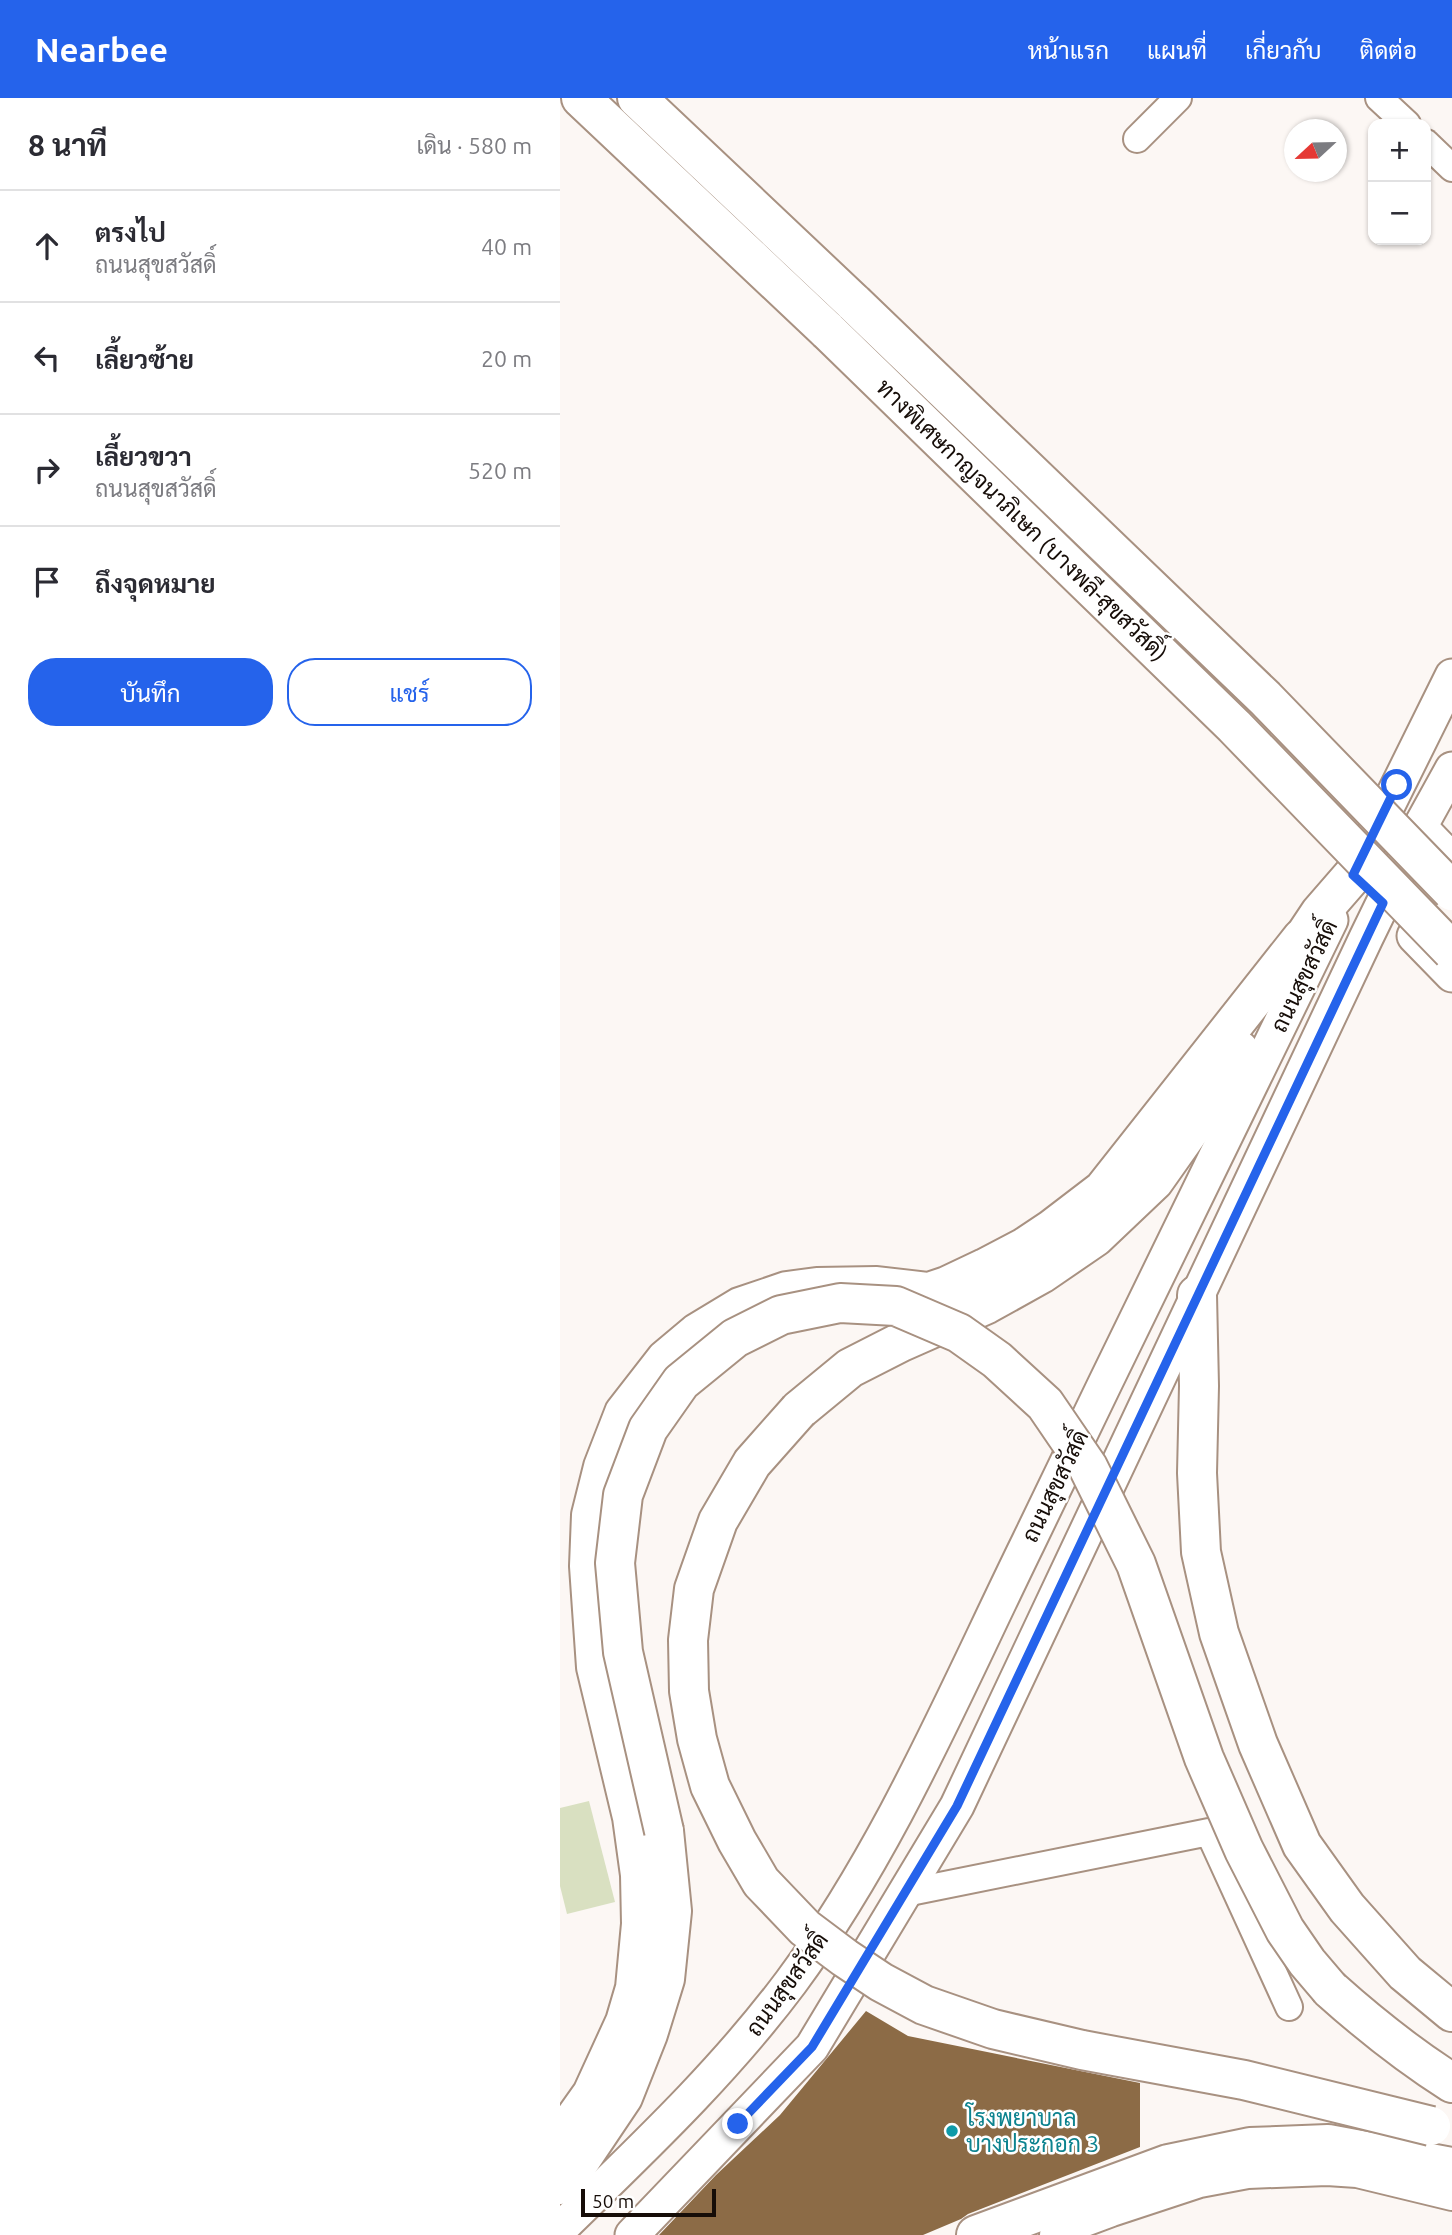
<!DOCTYPE html>
<html lang="th">
<head>
<meta charset="utf-8">
<style>
  :root { --surface:#fff; --page:#f7f7f7; --text:#2b2b33; --muted:#7c7c81; --line:#e1e1e2; --accent:#2563eb }
  body { margin:0; font-family:Ubuntu,Sarabun,sans-serif; background:var(--page); color:var(--text) }
  .controls { position:absolute; right:21px; top:21px; display:grid; overflow:hidden; border-radius:14px; box-shadow:0 2px 5px #0004 }
  .controls button { width:63px; height:63px; display:grid; place-items:center; padding:0; border:0; border-bottom:2px solid var(--line); background:var(--surface); color:var(--text); font:35px sans-serif }
  .compass { position:absolute; left:724px; top:21px; width:63px; height:63px; border-radius:50%; background:var(--surface); box-shadow:0 2px 5px #0004; rotate:248deg }
  .scale { position:absolute; left:21px; bottom:18px; width:135px; box-sizing:border-box; padding-left:7px; border:4px solid #160d08; border-top:0; font-size:19px; line-height:24px; white-space:nowrap; color:#160d08; -webkit-text-stroke:5px #fff; paint-order:stroke }
  .stop { position:absolute; width:21px; height:21px; margin:-16px; border:5px solid #2563eb; border-radius:50%; background:#fff }
  .stop.end { background:#2563eb; border-color:#fff; box-shadow:0 2px 7px #0008 }
  .list { margin:0; padding:0; list-style:none }
  h2 { display:flex; justify-content:space-between; align-items:center; height:91px; margin:0; padding:0 28px; font-size:30px }
  h2 small { font-size:23px; font-weight:400; color:var(--muted) }
  .list li { display:grid; grid-template-columns:46px 1fr auto; gap:21px; align-items:center; box-sizing:border-box; height:112px; padding:0 28px; border-top:2px solid var(--line) }
  .list b { display:block; font-size:26px; white-space:nowrap }
  .list p { margin:0; font-size:23px; white-space:nowrap; color:var(--muted) }
  .list em { font-size:23px; font-style:normal; color:var(--muted) }
  .actions { display:flex; gap:14px; padding:21px 28px }
  .actions a { flex:1; padding:16px 0; border:2px solid var(--accent); border-radius:28px; text-align:center; font-size:24px; color:var(--accent) }
  .actions .main { background:var(--accent); color:#fff }
  .icon { flex:none; width:38px; height:38px; fill:none; stroke:currentColor; stroke-width:2; stroke-linecap:round; stroke-linejoin:round }
  .map { position:relative; flex:none; width:892px; height:2137px; overflow:hidden }
  header { display:flex; align-items:center; gap:42px; box-sizing:border-box; height:98px; padding:0 35px; background:var(--accent); color:#fff }
  header strong { font-size:33px }
  nav { display:flex; gap:38px; margin-inline-start:auto; font-size:24px }
  main { display:flex }
  aside { flex:1; background:var(--surface) }
  .map>svg:first-child { display:block }
</style>
</head>
<body>
<header>
<strong>Nearbee</strong>
<nav><a>หน้าแรก</a><a>แผนที่</a><a>เกี่ยวกับ</a><a>ติดต่อ</a></nav>
</header>
<main>
<aside>
<h2>8 นาที<small>เดิน · 580 m</small></h2>
<ul class="list">
<li><svg class="icon" aria-label="ahead" viewBox="0 0 24 24"><path d="M12 20V5M6 11l6-6 6 6"/></svg><div><b>ตรงไป</b><p>ถนนสุขสวัสดิ์</p></div><em>40 m</em></li>
<li><svg class="icon" aria-label="left" viewBox="0 0 24 24"><path d="M17 20v-9H6M10 6l-5 5 5 5"/></svg><div><b>เลี้ยวซ้าย</b></div><em>20 m</em></li>
<li><svg class="icon" aria-label="right" viewBox="0 0 24 24"><path d="M7 20v-9h11M14 6l5 5-5 5"/></svg><div><b>เลี้ยวขวา</b><p>ถนนสุขสวัสดิ์</p></div><em>520 m</em></li>
<li><svg class="icon" aria-label="arrive" viewBox="0 0 24 24"><path d="M6 21V4h12l-3 4 3 4H6"/></svg><div><b>ถึงจุดหมาย</b></div></li>
</ul>
<div class="actions"><a class="main">บันทึก</a><a>แชร์</a></div>
</aside>
<div class="map">
<svg width="892" height="2137" viewBox="0 0 892 2137">
  <rect width="100%" height="100%" fill="#fcf7f4"/>
  <!-- green -->
  <polygon fill="#d9e0c1" points="29,1703 55,1804 7,1816 0,1788 0,1710"/>
  <!-- building -->
  <polygon fill="#8c6b46" points="306,1913 348,1938 580,1985 580,2049 408,2116 401,2121 363,2137 99,2137 156,2077 220,2017"/>
  <g fill="none" stroke-linecap="round" stroke-linejoin="round">
    <!-- minor casing -->
    <g stroke="#a89181" stroke-width="30">
      <g id="minor">
        <polyline points="819,0 847,26"/>
        <polyline points="577,41 618,0"/>
        <polyline points="866,45 892,70"/>
        <polyline points="345,1795 649,1734 729,1909"/>
        <polyline points="493,2137 552,2115 640,2086 688,2077 767,2074 797,2076 892,2099"/>
      </g>
    </g>
    <!-- major casing -->
    <g stroke="#a89181" stroke-width="37">
      <g id="major">
        <polyline points="860,729 892,762"/>
        <polyline points="792,780 892,578"/>
        <polyline points="854,838 892,877"/>
        <path d="M0,2131C81,2052 163,1975 231,1884C330,1750 395,1594 468,1445C568,1237 669,1030 771,822"/>
        <polyline points="72,2137 252,1949 397,1708 806,840 860,729 892,671"/>
      </g>
    </g>
    <!-- highway casing -->
    <g stroke="#a89181" stroke-width="42">
      <g id="highway">
        <polyline points="21,0 268,233"/>
        <polyline points="77,0 294,205"/>
        <polyline points="728,863 760,815 793,777"/>
        <polyline points="637,1197 639,1288 637,1375 641,1454 659,1535 698,1646 742,1747 787,1810 845,1875 892,1914"/>
        <polyline points="239,1312 290,1270 341,1244 427,1206 481,1176 535,1139 594,1083 649,1005 679,952"/>
        <path d="M770,1891C809,1926 848,1957 892,1985"/>
        <polyline points="0,2041 32,1996 65,1924 75,1890 81,1826 80,1777 72,1719 36,1569 29,1468 31,1417 43,1369 64,1315 106,1261 137,1235 180,1209 227,1193 257,1189 317,1188 369,1194 387,1188 425,1170 465,1149 492,1131 543,1092 742,840"/>
        <polyline points="0,2087 16,2069 63,1999 88,1936 105,1881 112,1813 104,1733"/>
        <polyline points="416,2137 608,2066 690,2049 768,2046 892,2069"/>
      </g>
    </g>
    <!-- minor -->
    <use href="#minor" stroke="#fff" stroke-width="26"/>
    <!-- major -->
    <use href="#major" stroke="#fff" stroke-width="33"/>
    <!-- highway -->
    <use href="#highway" stroke="#fff" stroke-width="38"/>
    <!-- highway-bridge casing -->
    <g stroke="#a89181" stroke-width="42" stroke-linecap="butt">
      <g id="highway-bridge">
        <polyline points="294,205 705,600 892,793"/>
        <polyline points="268,233 674,628 892,853"/>
        <polyline points="239,1312 192,1365 158,1423 134,1491 128,1542 129,1593 137,1641 150,1688 177,1743 201,1784 245,1830 285,1860 321,1884 364,1907 433,1931 522,1952 684,1982 871,2028"/>
        <polyline points="104,1733 63,1554 55,1465 63,1397 88,1331 121,1284 175,1240 221,1217 280,1205 336,1208 399,1235 437,1262 485,1306 528,1369 576,1466 644,1660 684,1752 725,1832 747,1864 770,1891"/>
      </g>
    </g>
    <!-- highway-bridge -->
    <use href="#highway-bridge" stroke="#fff" stroke-width="38"/>
  </g>
  <g fill="none" stroke-linecap="round" stroke-linejoin="round">
    <!-- route -->
    <polyline stroke="#2563eb" stroke-width="9" points="178,2026 252,1949 397,1708 823,805 793,777 837,687"/>
  </g>
  <!-- markers -->
  <circle fill="#0f9aa8" stroke="#fff" stroke-width="2.5" cx="392" cy="2033" r="7"/>
  <g text-anchor="middle" stroke-width="5" stroke-linejoin="round" paint-order="stroke">
    <!-- street labels -->
    <g font-size="23" fill="#160d08" stroke="#fff">
      <text transform="translate(462 422) rotate(44)" y="8">ทางพิเศษกาญจนาภิเษก (บางพลี-สุขสวัสดิ์)</text>
      <text transform="translate(744 878) rotate(-64)" y="8">ถนนสุขสวัสดิ์</text>
      <text transform="translate(495 1388) rotate(-64)" y="8">ถนนสุขสวัสดิ์</text>
      <text transform="translate(227 1886) rotate(-54)" y="8">ถนนสุขสวัสดิ์</text>
    </g>
    <!-- culture labels -->
    <g font-size="23" fill="#0d838f" stroke="#fff" text-anchor="start">
      <text x="406" y="2028">โรงพยาบาล<tspan x="406" dy="26">บางประกอก 3</tspan></text>
    </g>
  </g>
</svg>
<div class="controls">
<button>+</button>
<button>−</button>
</div>
<svg class="compass" viewBox="-18 -18 36 36"><path d="M0-13l5 13h-10z" fill="#e53935"/><path d="M0 13l5-13h-10z" fill="#7c7c81"/></svg>
<div class="scale">50 m</div>
<div class="stop" style="left:837px;top:687px"></div>
<div class="stop end" style="left:178px;top:2026px"></div>
</div>
</main>
</body>
</html>
